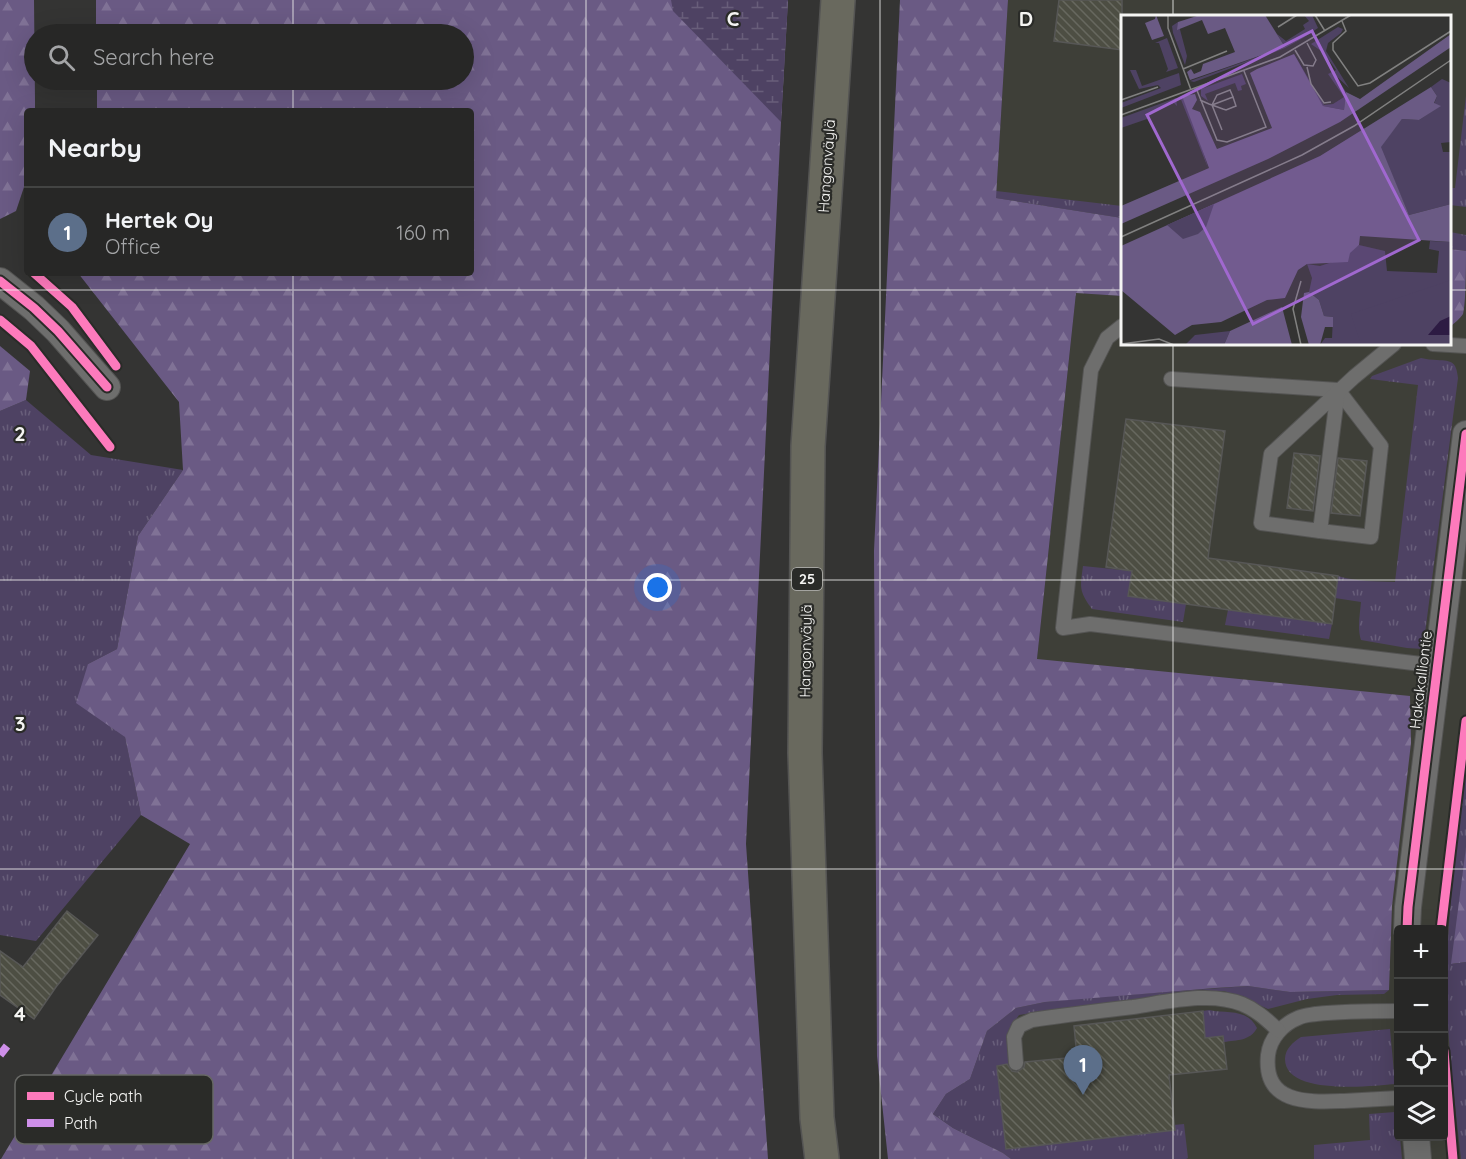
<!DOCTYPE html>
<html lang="en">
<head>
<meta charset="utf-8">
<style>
  :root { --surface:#272726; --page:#2f2f2e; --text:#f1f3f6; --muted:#a4a5a7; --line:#434443; --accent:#b1b1b0 }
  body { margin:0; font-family:Quicksand,sans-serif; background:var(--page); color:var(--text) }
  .controls { position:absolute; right:18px; bottom:18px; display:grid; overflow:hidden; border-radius:6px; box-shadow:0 6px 24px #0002 }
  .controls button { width:54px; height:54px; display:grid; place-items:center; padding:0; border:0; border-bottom:2px solid var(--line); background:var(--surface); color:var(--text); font:30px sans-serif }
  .you { position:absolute; left:658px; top:588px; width:21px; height:21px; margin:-15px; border:4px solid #fff; border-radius:50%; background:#1a73e8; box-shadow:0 0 0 9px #1a73e833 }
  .badge { display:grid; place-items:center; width:39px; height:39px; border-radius:50%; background:var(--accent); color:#fff; font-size:20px; font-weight:700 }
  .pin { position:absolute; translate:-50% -50px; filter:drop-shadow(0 2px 3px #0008) }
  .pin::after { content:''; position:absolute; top:32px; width:21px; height:18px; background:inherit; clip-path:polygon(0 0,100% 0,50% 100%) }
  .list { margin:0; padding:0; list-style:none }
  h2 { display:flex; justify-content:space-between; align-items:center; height:78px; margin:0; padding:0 24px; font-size:26px }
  h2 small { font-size:20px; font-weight:400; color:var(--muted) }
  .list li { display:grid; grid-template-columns:39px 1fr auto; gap:18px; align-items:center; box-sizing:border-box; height:90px; padding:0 24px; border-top:2px solid var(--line) }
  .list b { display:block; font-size:22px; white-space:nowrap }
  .list p { margin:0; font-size:20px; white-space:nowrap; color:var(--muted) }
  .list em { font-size:20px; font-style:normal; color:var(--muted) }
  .icon { flex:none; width:33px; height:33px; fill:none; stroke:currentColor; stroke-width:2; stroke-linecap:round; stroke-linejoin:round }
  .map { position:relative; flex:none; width:1466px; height:1159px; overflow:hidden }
  .search { position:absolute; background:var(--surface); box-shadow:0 6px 24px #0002; left:24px; top:24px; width:450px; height:66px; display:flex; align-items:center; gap:15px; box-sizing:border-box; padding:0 21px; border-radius:33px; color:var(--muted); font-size:22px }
  .panel { position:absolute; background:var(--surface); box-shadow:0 6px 24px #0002; left:24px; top:108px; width:450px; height:168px; border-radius:6px }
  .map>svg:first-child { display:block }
</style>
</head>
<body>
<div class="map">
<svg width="1466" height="1159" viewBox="0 0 1466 1159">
  <defs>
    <pattern id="grass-tufts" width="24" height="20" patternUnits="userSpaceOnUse" patternTransform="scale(1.5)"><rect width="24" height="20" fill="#4e4263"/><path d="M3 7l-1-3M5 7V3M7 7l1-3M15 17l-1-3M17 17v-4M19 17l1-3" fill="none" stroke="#685e7a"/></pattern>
    <pattern id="forest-firs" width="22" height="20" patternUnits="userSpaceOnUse" patternTransform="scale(1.5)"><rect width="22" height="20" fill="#6a5a84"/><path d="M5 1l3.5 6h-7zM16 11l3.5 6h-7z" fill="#807296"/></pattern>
    <pattern id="wetland-marsh" width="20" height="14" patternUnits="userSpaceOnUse" patternTransform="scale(1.5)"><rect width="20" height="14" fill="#4e4263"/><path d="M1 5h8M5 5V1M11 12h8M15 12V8" fill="none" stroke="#685e7a"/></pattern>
    <pattern id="building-back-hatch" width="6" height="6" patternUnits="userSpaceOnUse" patternTransform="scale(1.5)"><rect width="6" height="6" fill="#4d4e43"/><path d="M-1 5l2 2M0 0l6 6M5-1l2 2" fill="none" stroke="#67685f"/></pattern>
  </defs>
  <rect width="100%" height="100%" fill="#343433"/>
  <!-- built -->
  <path fill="#3e3f38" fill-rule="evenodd" d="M1008,0H1466V847L1452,964L1466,962V1159H994L975,994L1037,659L1076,293L1122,296V344H1450V16H1122V218L996,198ZM1398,930H1444V1136H1398Z"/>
  <!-- grass -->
  <g fill="url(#grass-tufts)">
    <polygon points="1466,96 1466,207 1450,205 1450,188 1455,188"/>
    <polygon points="996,191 1122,206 1122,218 996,198"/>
    <polygon points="1450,232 1466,235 1466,251 1450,249"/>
    <path d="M1421,358C1426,359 1432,360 1437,360C1452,361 1456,361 1458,378L1423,649L1407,648L1361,640C1357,628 1360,615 1361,602L1335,598L1338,576C1357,582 1377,581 1395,582L1418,385L1370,379L1372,376Z"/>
    <polygon points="26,400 91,455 183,470 138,536 117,649 88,664 125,737 141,815 36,941 0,935 0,411"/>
    <path d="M1083,566L1132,571L1128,596L1186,604L1183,622L1092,609C1079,591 1080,588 1083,566Z"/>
    <polygon points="1228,610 1332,624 1329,639 1225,625"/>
    <path d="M1466,770V849L1452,964L1466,962V1159H1461C1454,1094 1445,1028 1447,962C1449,898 1458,834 1466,770Z"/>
    <path d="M1248,986L1290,992L1389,990L1384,994L1337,995L1307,999L1268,1009L1239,996L1224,991L1050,1010L1019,1015C1008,1030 1009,1046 1011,1064L997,1066L1006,1149L1175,1130L1174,1125L1184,1124L1188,1158L1186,1159H1011L1003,1153L953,1128L933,1114L946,1094L970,1079L987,1031L1016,1008L1045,1002L1084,998Z"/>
    <path d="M1209,1010C1227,1014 1247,1008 1257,1028C1250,1041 1237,1040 1224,1042L1223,1036L1205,1038L1203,1011Z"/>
    <path d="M1390,1029L1395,1084C1372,1086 1285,1096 1285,1059C1285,1049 1293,1042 1301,1037Z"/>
    <polygon points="1395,1112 1398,1118 1398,1136 1400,1137 1402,1159 1314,1159 1314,1145 1370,1140 1369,1114"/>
  </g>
  <!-- forest -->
  <g fill="url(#forest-firs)">
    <polygon points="0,0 34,0 35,102 35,111 27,111 27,178 16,211 0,219"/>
    <polygon points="96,0 788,0 781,122 746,844 768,1159 1,1159 190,844 141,815 125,737 76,703 88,664 117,649 138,536 183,470 179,402 78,273 471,273 471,111 97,111 97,80 464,80 464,34 96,34"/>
    <polygon points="900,0 1008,0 996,198 1122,218 1122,296 1076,293 1037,659 1410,696 1411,743 1392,906 1389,990 1290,992 1248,986 1215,988 1045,1002 1016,1008 987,1031 970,1079 946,1094 933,1114 953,1128 1003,1153 1011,1159 888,1159 877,1056 874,551"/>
    <path d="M1450,249L1466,251C1466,264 1466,304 1463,314C1460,319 1454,323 1450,327Z"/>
    <polygon points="0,346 30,371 26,400 0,411"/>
    <polygon points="1466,847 1466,962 1451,964"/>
  </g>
  <!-- wetland -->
  <polygon fill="url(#wetland-marsh)" points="671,0 788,0 781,122 673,11"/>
  <!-- building -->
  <g fill="url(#building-back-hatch)" stroke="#575756" stroke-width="1.5">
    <polygon points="1059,0 1122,0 1122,50 1054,41"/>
    <polygon points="1126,419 1225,431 1208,558 1338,576 1332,624 1128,596 1132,571 1106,567"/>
    <polygon points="1294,453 1320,456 1313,511 1287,508"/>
    <polygon points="1338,458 1367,461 1360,516 1331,513"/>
    <polygon points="67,911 98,935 56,987 34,1019 0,995 0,951 23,967"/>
    <polygon points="1203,1011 1205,1038 1223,1036 1227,1069 1169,1075 1175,1130 1006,1149 997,1066 1007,1064 1012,1071 1017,1072 1024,1067 1025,1062 1077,1057 1074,1026"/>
  </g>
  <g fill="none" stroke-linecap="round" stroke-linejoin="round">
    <!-- service casing -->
    <g stroke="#545453" stroke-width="16">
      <g id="service">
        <polyline points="1122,326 1107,338 1091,370 1063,628 1090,624 1438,666"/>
        <polyline points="1433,344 1466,346"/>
        <polyline points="1171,379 1338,390 1381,446 1371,537 1320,531"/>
        <polyline points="1338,390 1320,531 1261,523 1271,454 1354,377 1394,344"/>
        <path d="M1398,1011C1371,1011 1343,1011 1316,1014C1310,1015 1304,1015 1298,1018C1283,1024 1270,1038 1268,1055C1263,1105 1309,1102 1344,1101C1362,1100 1380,1099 1398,1098"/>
        <path d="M1016,1063L1014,1037L1019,1026L1032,1020C1066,1015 1099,1011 1133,1007C1167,1002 1210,991 1242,1004C1257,1010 1268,1021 1279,1031"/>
      </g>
    </g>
    <!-- minor casing -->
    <g stroke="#545453" stroke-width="28">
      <g id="minor">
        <polyline points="0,281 34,308 58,331 107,387"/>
        <polyline points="1407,930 1408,907 1423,784 1466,434"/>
        <polyline points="1416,1136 1418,1159"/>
      </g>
    </g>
    <!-- trunk casing -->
    <g stroke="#545453" stroke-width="36">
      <polyline id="trunk" points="822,1159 817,1118 805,753 808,446 838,0"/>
    </g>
    <!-- service -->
    <use href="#service" stroke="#6e6e6d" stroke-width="14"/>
    <!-- minor -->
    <use href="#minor" stroke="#6e6e6d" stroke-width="26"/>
    <!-- trunk -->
    <use href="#trunk" stroke="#69695e" stroke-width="33"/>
    <!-- quiet -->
    <polyline stroke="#ce8fe9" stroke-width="8" stroke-dasharray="15 8" stroke-linecap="butt" points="0,1055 7,1046"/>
    <!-- cycleway casing -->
    <g stroke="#2a2b28" stroke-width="13">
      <g id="cycleway">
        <polyline points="34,273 72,307 116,366"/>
        <polyline points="0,281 34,308 58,331 107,387"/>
        <polyline points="0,320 31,346 110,447"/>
        <polyline points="1407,930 1408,907 1423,784 1466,434"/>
        <polyline points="1441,930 1466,721"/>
        <polyline points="1444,1051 1453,1159"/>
      </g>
    </g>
    <!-- cycleway -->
    <use href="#cycleway" stroke="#fd7abc" stroke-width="9"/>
  </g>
  <!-- grid -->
  <path fill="none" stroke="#f5f5f3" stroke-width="1.5" stroke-opacity="0.55" d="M293,0V34M586,0V1159M880,0V1159M1173,0V16M293,80V111M293,273V1159M0,290H1122M1450,290H1466M1173,344V1159M0,580H1466M0,869H1466"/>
  <g text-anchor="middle" stroke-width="4.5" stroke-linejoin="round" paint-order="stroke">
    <!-- shield labels -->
    <rect fill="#2a2b28" stroke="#b8b8b6" stroke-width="1.5" x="792" y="568" width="30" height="22" rx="4.5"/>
    <g font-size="14" font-weight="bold" fill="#f5f5f3">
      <text x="807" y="584">25</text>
    </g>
    <!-- street labels -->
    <g font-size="15" fill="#f5f5f3" stroke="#2a2b28">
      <text transform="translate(827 166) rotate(-86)" y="5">Hangonväylä</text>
      <text transform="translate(806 651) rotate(-89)" y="5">Hangonväylä</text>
      <text transform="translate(1421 680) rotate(-83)" y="5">Hakakalliontie</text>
    </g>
  </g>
  <!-- overview -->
  <g transform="translate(1121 15)">
    <rect width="330" height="330" fill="#343433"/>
    <path d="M183,0H191L197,13L182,23L164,33L154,37L73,67L69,66L164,32L156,19L165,26L184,14L182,10L188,6ZM57,7L66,41L64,50L52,18L51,11ZM217,12L222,14L220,18L207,28L205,36L228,73L214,60L225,77L223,95L202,91L185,64L173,39L203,90L212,89L223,82L207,59L215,55L203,38L190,29ZM46,23L57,53L45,57L47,54L38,28H34ZM9,55H15L21,71L58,58L60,70L0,93V88L40,73L37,70L18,74ZM121,59L125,69L120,71L121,75L117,76L114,68L84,79L87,86L80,81V74ZM321,64L330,68V127L320,128L322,137H330V189L288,200L259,132L281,104L298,105L319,91L313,89L316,81L310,72ZM61,81L71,100L87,153L59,82ZM55,83L56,91L53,88L27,98L26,104L0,113V103ZM309,226L330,227V301L251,330H199L204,323H211L212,302L203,301L198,285L188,277L191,263L186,249L199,251L217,245L238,230L264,236L266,256L316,258L318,236L308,234ZM109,316L103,330H64L74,320Z" fill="#4e4263"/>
    <path d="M35,0L43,21L31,25L24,8L34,4ZM79,0H144L164,32L69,65L66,57L70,54L73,59L80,56L82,49L114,37L104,13L87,19L81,5L56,15L57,7ZM330,19V32L219,107L147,144L0,209V191L88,153L61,81L74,79L76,85L71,94L79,97L96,134L151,113L129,58L136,54L173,39L202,91L223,95L225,77L239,84ZM310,72L316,81L313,88L320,91L298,105L281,104L260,132L288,200L330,189V227L239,221L238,230L229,238L227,247L186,249L177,255L164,283L146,285L100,307L71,310L54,320L0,275V231L199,141ZM188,277L198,285L203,301L212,302V312H204L199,330H188L180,302L183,278ZM161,292L171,330H103L109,316Z" fill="#6a5a84"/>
    <path d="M93,189L85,212L77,219L62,224L46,210Z" fill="#4e4263"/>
    <path d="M330,265V330H240L230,299Z" fill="#4e4263"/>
    <path d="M330,301V320H307L319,306Z" fill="#2d1b43"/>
    <path fill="none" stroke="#818180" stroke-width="1.5" d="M47,0V13L70,75M194,0L204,16M221,6L225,16L212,28V35L237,71L249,68L330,16M157,12L176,0M174,35L183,50L192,51L195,45L186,28M186,52L190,69L203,88L210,87M62,54L106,36M75,73L96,125L106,127L145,112L123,56M0,85L37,72M79,85L88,89L91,90L102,94L105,95L115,91L112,82L91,90M0,100L159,42L230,0M101,115L91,90L96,80L109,75L112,82M0,222L181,140L233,111L330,45M180,266L172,294L180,330M0,329L38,324L53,330"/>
    <path fill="#a068cf" fill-opacity="0.15" stroke="#a068cf" stroke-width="3" d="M191,16L298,225L132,309L26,100Z"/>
    <rect width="330" height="330" fill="none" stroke="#f5f5f3" stroke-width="3"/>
  </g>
  <!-- legend -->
  <rect x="15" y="1075" width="198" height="69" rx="9" fill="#2a2b28" stroke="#676865" stroke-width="1.5"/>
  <rect x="27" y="1092" width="27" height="8" fill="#fd7abc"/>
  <rect x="27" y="1119" width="27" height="8" fill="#ce8fe9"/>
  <g font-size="16" fill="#f5f5f3">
    <text x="64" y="1102">Cycle path</text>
    <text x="64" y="1129">Path</text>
  </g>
  <g font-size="20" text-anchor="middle" font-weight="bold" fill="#f5f5f3" stroke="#2a2b28" stroke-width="4.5" stroke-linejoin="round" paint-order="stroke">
    <text x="733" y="26">C</text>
    <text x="1026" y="26">D</text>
    <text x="20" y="441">2</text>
    <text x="20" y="731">3</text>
    <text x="20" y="1021">4</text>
  </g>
</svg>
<div class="controls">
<button>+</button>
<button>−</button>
<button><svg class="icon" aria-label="locate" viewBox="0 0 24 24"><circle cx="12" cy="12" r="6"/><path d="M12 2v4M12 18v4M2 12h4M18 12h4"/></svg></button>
<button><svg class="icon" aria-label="layers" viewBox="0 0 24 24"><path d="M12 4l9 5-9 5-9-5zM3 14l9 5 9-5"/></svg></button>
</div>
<div class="you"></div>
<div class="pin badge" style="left:1083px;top:1095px;background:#5c6f8a">1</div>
<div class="search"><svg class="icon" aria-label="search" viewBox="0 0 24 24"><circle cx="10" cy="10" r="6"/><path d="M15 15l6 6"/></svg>Search here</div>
<section class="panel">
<h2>Nearby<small></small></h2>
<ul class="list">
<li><span class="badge" style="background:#5c6f8a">1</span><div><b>Hertek Oy</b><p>Office</p></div><em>160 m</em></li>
</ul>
</section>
</div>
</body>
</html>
